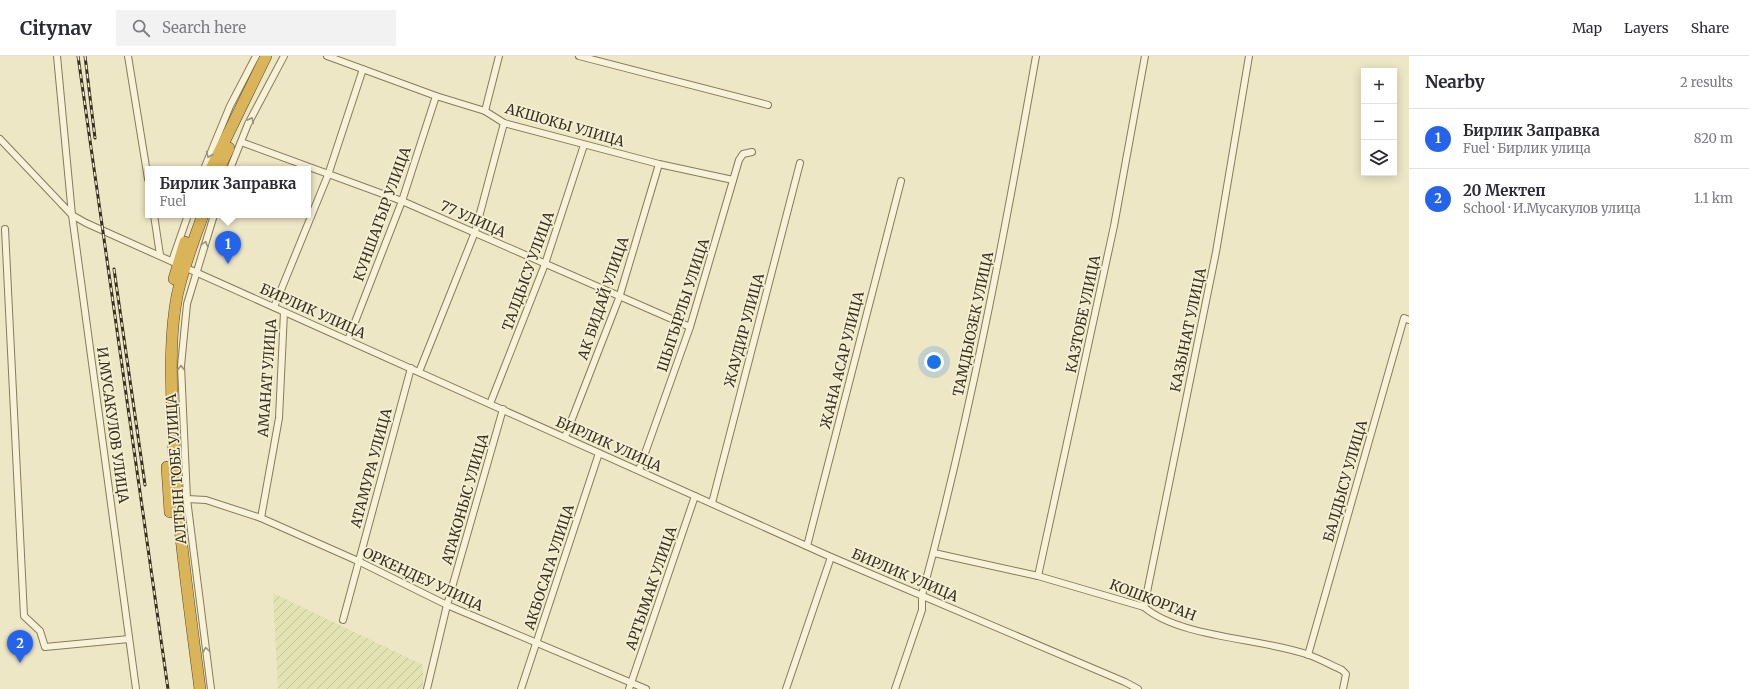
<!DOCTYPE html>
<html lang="en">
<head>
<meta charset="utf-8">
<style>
  :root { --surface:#fff; --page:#f2f2f3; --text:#2b2b33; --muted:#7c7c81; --line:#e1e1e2; --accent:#2563eb }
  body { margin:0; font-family:Merriweather,serif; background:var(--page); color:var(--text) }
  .controls { position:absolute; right:12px; top:12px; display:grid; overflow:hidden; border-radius:0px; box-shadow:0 2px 10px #0003 }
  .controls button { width:36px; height:36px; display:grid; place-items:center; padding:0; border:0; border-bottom:1px solid var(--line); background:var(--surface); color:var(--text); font:20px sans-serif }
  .you { position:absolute; left:934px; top:306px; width:14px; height:14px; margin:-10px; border:3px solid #fff; border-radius:50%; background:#1a73e8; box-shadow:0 0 0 6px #1a73e833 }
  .badge { display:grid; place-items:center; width:26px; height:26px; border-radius:50%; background:var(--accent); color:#fff; font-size:13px; font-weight:700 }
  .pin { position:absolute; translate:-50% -33px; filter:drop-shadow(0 1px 2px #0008) }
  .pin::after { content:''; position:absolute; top:21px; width:14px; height:12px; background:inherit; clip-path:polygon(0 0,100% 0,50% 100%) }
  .popup { position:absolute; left:145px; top:110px; width:166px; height:52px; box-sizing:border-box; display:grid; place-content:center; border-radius:0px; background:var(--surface); filter:drop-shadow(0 1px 3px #0005); font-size:13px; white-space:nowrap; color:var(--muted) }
  .popup b { font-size:15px; color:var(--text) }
  .popup::after { content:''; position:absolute; left:50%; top:100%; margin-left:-8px; border:8px solid transparent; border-top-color:var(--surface) }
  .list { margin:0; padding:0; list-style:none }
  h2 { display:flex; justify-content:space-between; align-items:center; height:52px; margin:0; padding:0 16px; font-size:17px }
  h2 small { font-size:13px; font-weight:400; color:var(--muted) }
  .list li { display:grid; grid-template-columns:26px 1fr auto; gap:12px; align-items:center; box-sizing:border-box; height:60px; padding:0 16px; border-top:1px solid var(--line) }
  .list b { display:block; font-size:15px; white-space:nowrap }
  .list p { margin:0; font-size:13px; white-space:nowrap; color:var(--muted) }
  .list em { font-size:13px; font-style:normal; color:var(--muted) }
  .icon { flex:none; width:22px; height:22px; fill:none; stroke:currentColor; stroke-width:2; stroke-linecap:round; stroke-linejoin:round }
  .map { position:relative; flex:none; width:1409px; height:633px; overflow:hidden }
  header { display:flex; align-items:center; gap:24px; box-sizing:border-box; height:56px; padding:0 20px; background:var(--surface); border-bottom:1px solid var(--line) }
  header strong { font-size:19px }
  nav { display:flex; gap:22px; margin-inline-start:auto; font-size:14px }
  .search { width:280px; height:36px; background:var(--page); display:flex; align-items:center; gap:10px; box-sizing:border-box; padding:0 14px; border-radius:0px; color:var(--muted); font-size:15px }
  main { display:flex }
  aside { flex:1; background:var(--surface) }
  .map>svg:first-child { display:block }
</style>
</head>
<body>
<header>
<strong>Citynav</strong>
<div class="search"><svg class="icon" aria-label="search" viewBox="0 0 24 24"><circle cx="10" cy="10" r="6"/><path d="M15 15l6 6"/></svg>Search here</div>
<nav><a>Map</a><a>Layers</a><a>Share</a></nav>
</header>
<main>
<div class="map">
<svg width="1409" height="633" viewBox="0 0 1409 633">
  <defs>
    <pattern id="farmland-furrows" width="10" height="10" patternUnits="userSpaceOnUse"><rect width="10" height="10" fill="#e2e2b2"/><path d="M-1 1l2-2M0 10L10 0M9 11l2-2" fill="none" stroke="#c3c299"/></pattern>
  </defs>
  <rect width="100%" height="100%" fill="#ede7c5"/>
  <!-- farmland -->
  <polygon fill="url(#farmland-furrows)" points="273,537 423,609 423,633 278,633"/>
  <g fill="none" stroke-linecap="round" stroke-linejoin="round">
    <!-- street casing -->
    <g stroke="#877a5b" stroke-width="8">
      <g id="street">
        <polyline points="57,0 72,159 136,633"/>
        <polyline points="128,0 148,123"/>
        <polyline points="327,0 436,40 485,55 504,67 659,108 733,124"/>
        <polyline points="579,0 768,49"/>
        <polyline points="485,55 499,0"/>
        <polyline points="0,83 72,159 86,167 831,501 1125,626 1138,633"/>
        <polyline points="241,86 402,145 690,271"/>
        <polyline points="204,113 230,50 256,0"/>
        <polyline points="230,113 248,68 284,0"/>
        <polyline points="154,159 160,199"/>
        <polyline points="5,173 24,560 40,575 45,591 129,583"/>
        <polyline points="172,205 188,159"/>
        <polyline points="274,251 328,119 363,13"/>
        <polyline points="348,284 402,145 436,40"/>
        <polyline points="419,316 475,176 504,67"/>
        <polyline points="490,348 545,208 584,89"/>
        <polyline points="565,381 619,242 659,108"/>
        <polyline points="639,414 690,271 739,104 743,98 752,96"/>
        <polyline points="187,443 206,444 261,462 358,505 447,549 646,633"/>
        <polyline points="712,447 800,107"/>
        <polyline points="261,462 279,362 284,256"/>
        <polyline points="807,490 901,125"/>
        <path d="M934,497L1038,520L1144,551C1180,582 1262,582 1309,599C1320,603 1331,609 1342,614L1346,618L1343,633"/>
        <polyline points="1038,520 1114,170 1145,0"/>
        <polyline points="1144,551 1216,196 1249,0"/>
        <polyline points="343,564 411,312"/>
        <polyline points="1308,599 1404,262 1409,264"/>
        <polyline points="211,633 187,443 181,310 187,248 214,159"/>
        <polyline points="427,633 447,549 503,353"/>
        <polyline points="521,633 599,397"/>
        <polyline points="629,633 695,440"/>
        <polyline points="786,633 831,501"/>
        <path d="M895,633L922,554V539C970,362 1004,181 1036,0"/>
      </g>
    </g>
    <!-- highway casing -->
    <g stroke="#55472f" stroke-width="12">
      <g id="highway">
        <polyline points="211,113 266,0"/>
        <polyline points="219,113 229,92"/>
        <polyline points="174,223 185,186"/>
        <polyline points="167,411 170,456"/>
        <path d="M200,633C188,540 174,446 172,352C171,315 170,277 177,240C183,212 193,186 203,159"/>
      </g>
    </g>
    <!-- street -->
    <use href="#street" stroke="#f8f3d8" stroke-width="6"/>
    <!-- highway -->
    <use href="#highway" stroke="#d9b458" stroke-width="11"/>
    <!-- rail casing -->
    <g stroke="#382f1f" stroke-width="3">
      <g id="rail">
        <polyline points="78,0 168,633"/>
        <polyline points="85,0 95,82"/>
        <polyline points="114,213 145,429"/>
      </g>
    </g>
    <!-- rail -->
    <use href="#rail" stroke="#f5f0d4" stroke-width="1.5" stroke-dasharray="4.5" stroke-linecap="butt"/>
  </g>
  <!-- one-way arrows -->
  <defs><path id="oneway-chevron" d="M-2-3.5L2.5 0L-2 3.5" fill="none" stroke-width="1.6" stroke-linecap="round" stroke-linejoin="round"/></defs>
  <g stroke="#98917c">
    <use href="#oneway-chevron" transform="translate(251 64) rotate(-63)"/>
    <use href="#oneway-chevron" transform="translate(209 99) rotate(113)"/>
    <use href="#oneway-chevron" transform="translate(205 188) rotate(-73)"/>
    <use href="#oneway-chevron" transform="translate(181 312) rotate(-89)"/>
    <use href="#oneway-chevron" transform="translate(206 594) rotate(-97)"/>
  </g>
  <g text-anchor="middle" stroke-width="3.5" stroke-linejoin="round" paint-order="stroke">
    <!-- street labels -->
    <g font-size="14" fill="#382f1f" stroke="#f5f0d4">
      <text transform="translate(565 69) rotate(16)" y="5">АКШОКЫ УЛИЦА</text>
      <text transform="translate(382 158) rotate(-70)" y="5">КУНШАГЫР УЛИЦА</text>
      <text transform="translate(473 163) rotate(24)" y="5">77 УЛИЦА</text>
      <text transform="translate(528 215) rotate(-70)" y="5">ТАЛДЫСУ УЛИЦА</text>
      <text transform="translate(603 242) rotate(-71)" y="5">АК БИДАЙ УЛИЦА</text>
      <text transform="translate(683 249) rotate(-72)" y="5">ШЫГЫРЛЫ УЛИЦА</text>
      <text transform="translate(313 255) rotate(24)" y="5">БИРЛИК УЛИЦА</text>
      <text transform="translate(1083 258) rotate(-78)" y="5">КАЗТОБЕ УЛИЦА</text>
      <text transform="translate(973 268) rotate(-78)" y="5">ТАМДЫОЗЕК УЛИЦА</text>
      <text transform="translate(744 274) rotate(-75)" y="5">ЖАУДИР УЛИЦА</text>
      <text transform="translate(1188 274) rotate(-78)" y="5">КАЗЫНАТ УЛИЦА</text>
      <text transform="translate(842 304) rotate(-76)" y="5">ЖАНА АСАР УЛИЦА</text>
      <text transform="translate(267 322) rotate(-86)" y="5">АМАНАТ УЛИЦА</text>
      <text transform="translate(113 369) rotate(82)" y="5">И.МУСАКУЛОВ УЛИЦА</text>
      <text transform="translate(609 388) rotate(24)" y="5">БИРЛИК УЛИЦА</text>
      <text transform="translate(371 412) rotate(-75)" y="5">АТАМУРА УЛИЦА</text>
      <text transform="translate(176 413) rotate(-94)" y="5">АЛТЫН ТОБЕ УЛИЦА</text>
      <text transform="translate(1345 425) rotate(-74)" y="5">БАЛДЫСУ УЛИЦА</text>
      <text transform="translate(465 443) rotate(-74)" y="5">АТАКОНЫС УЛИЦА</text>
      <text transform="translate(549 511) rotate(-72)" y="5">АКБОСАГА УЛИЦА</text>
      <text transform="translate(905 519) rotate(23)" y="5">БИРЛИК УЛИЦА</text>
      <text transform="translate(423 523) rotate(25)" y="5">ОРКЕНДЕУ УЛИЦА</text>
      <text transform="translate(651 532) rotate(-71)" y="5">АРГЫМАК УЛИЦА</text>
      <text transform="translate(1153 544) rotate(21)" y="5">КОШКОРГАН</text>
    </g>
  </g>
</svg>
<div class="controls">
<button>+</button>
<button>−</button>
<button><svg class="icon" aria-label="layers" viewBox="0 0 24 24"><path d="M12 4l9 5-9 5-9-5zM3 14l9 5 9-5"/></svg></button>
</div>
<div class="you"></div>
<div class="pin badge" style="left:228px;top:208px">1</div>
<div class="popup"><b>Бирлик Заправка</b>Fuel</div>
<div class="pin badge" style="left:20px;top:607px">2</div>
</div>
<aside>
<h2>Nearby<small>2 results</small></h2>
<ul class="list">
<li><span class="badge">1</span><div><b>Бирлик Заправка</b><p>Fuel · Бирлик улица</p></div><em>820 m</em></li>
<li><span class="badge">2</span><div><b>20 Мектеп</b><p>School · И.Мусакулов улица</p></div><em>1.1 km</em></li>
</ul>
</aside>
</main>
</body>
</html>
